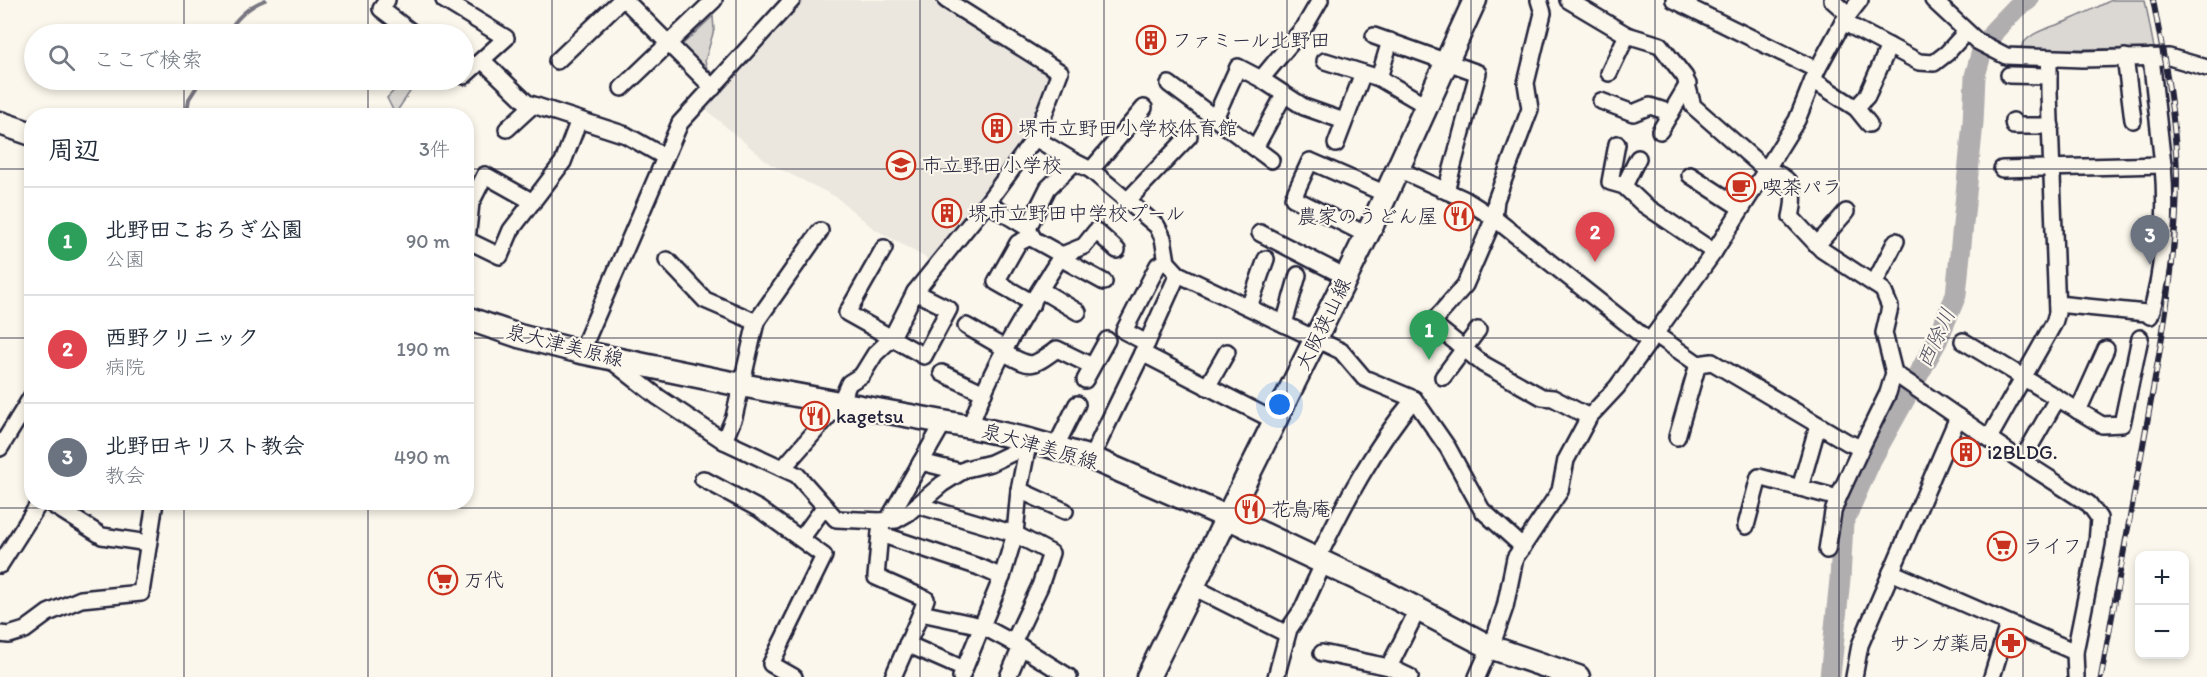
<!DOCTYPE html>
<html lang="ja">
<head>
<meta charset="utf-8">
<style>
  :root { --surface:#fff; --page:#f6f6f7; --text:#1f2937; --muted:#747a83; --line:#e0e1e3; --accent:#2563eb }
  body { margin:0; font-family:Itim,"Klee One",sans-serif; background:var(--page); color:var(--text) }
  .controls { position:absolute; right:18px; bottom:18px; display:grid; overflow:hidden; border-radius:12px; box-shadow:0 3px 9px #0003 }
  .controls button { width:54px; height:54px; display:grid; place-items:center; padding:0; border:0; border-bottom:2px solid var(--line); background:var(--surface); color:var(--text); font:30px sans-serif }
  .you { position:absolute; left:1280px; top:405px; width:21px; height:21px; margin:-15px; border:4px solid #fff; border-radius:50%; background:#1a73e8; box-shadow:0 0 0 9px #1a73e833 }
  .badge { display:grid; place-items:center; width:39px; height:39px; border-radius:50%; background:var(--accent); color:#fff; font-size:20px; font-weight:700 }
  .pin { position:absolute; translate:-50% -50px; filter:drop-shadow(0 2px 3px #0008) }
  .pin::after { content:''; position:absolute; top:32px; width:21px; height:18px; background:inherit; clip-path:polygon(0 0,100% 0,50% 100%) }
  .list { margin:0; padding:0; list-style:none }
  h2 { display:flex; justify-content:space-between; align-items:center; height:78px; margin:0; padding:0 24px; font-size:26px }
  h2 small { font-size:20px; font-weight:400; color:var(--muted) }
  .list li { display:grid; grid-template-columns:39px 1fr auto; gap:18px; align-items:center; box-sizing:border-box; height:108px; padding:0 24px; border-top:2px solid var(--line) }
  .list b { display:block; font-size:22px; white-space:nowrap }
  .list p { margin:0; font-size:20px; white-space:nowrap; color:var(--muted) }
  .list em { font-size:20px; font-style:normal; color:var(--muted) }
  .icon { flex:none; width:33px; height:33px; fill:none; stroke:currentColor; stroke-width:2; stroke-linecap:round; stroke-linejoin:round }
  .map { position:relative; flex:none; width:2207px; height:677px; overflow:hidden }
  .search { position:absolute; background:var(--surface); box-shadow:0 3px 9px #0003; left:24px; top:24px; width:450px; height:66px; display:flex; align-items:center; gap:15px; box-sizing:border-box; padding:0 21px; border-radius:33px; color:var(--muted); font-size:22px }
  .panel { position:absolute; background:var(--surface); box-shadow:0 3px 9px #0003; left:24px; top:108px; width:450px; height:402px; border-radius:24px }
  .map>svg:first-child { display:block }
</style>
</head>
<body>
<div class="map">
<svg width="2207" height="677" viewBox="0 0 2207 677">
  <rect width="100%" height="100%" fill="#fbf7ec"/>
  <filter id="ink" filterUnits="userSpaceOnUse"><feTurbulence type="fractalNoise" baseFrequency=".0167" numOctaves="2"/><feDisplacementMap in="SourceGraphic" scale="12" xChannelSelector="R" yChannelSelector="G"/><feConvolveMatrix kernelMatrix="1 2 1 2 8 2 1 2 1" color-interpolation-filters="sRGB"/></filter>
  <g filter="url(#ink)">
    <!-- built -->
    <polygon fill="#ebe7df" points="801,0 932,0 974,28 1056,74 1028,133 933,262 873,228 836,197 770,164 705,109 705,103"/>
    <!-- green -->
    <g fill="#dbd8d3" stroke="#7e7d87" stroke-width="1.5">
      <path d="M2112,0H2145L2154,48L2020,50C2027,30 2056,27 2072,19C2086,13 2099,6 2112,0Z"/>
      <polygon points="713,16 714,30 705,61 707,68 715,77 710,81 681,51 682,45"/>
      <polygon points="404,80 418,80 395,114 387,98"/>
    </g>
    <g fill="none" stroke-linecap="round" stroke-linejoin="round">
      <!-- stream -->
      <g stroke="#787681" stroke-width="4">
        <polyline points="1547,28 1551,13 1548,6"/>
        <path d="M227,34C236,18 247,7 265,0"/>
        <polyline points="186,116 189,99 201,80"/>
        <polyline points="1499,209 1509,222"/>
        <polyline points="26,393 32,384"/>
        <polyline points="0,433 5,425"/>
        <polyline points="1862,454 1871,460"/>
      </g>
      <!-- river -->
      <polyline stroke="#b1aeb0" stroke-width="21" points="1830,677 1840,579 1843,523 1871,460 1937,341 1956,295 1973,123 1975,76 1982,51 1995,30 2017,7 2028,0"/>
      <!-- minor casing -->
      <g stroke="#22223b" stroke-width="20">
        <g id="minor">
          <polyline points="387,0 381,9 414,34"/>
          <polyline points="444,0 506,38 464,76"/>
          <polyline points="625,0 713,88"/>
          <polyline points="946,0 1060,72 1035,138"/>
          <polyline points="1539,0 1543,13 1526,83 1530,109 1496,200 1494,218 1465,285 1432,323 1483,364 1542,397 1553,398 1589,417"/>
          <polyline points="1674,0 1817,70"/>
          <polyline points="1832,0 1848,14"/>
          <polyline points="1933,0 1977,41 2006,56 2082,59 2169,57 2207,68"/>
          <polyline points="1843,22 1919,62 1934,63 1947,53 1966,32"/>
          <polyline points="1374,36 1478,73 1446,191"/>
          <polyline points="2125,57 2133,120"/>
          <polyline points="2151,57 2163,165"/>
          <polyline points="482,60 527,103 626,135 665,157"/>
          <polyline points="557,61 621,0"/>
          <polyline points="1325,61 1379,78 1427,106"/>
          <polyline points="1609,73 1627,35"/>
          <polyline points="2009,75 2049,76"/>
          <polyline points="1379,78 1390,41"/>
          <polyline points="1261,79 1305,26 1320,0"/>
          <polyline points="1813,80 1856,108 1869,124"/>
          <polyline points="1169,84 1271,160"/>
          <polyline points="622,88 714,0"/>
          <polyline points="1601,101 1633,113 1650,106 1671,113"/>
          <polyline points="1856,108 1867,96 1889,46"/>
          <polyline points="1215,118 1238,67 1261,79 1304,107 1344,121"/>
          <polyline points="2013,121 2014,126 2051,126"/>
          <polyline points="507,129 533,105"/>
          <polyline points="1660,131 1688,84"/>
          <polyline points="1336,144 1363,73"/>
          <polyline points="1617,144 1610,182 1624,186 1643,204 1714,252"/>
          <polyline points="1255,148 1284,95"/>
          <polyline points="1398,169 1464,199 1494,218 1649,341"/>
          <path d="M2002,169L2163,165C2167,212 2164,272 2150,316"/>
          <polyline points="1091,170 1144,108"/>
          <polyline points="1690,175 1741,208"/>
          <polyline points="1624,186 1638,158"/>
          <polyline points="1128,200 1189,136"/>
          <polyline points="533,202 485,175 471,203 467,240 500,256 511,230 563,162 579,120"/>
          <polyline points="987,203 1028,228"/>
          <polyline points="1260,233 1346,277"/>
          <polyline points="1367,235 1293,198 1310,161 1386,194"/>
          <polyline points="1032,236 1018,243 996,282 1033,303"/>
          <polyline points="1817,245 1846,212"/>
          <polyline points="884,248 847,313 924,356 949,309 915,292"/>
          <polyline points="1062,255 1084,246 1096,231 1117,250"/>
          <polyline points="1060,258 1104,282"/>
          <polyline points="667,260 705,300 756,322"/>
          <polyline points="1874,284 1896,241"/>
          <polyline points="1041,290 1078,312"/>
          <polyline points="2057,304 2146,313 2152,310"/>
          <polyline points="1249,307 1266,259"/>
          <polyline points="1284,324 1298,275"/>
          <polyline points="966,326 1006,349"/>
          <polyline points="1655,334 1714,252 1766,170 1797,120 1817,70 1843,22 1860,0"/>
          <polyline points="1963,341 2102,425 2122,424 2140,338"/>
          <polyline points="1147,343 1178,274"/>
          <polyline points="581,352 680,123 792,0"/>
          <path d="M1004,353C1033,368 1030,368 1057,349L1092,366"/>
          <polyline points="1142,353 1275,421"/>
          <polyline points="612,361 658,397 724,441 797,475 836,519 881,521 876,577 926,599 921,613"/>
          <polyline points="942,373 984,393"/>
          <polyline points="1894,373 2016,457 2089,504 2099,518 2097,543 2075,652 2076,677"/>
          <polyline points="1443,377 1478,330"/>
          <polyline points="1085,380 1107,340"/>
          <polyline points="1207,387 1227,352"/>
          <polyline points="2078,411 2106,349"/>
          <path d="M970,427C991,366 1027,309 1062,255L1033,239L1028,228L1048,188L1075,162L1091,170L1157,226L1163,238L1167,262L1178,274L1341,351L1364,378L1414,399L1448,448L1482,510L1523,547"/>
          <polyline points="1677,437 1698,364"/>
          <polyline points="1989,438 2054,323 2057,313 2049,93 2049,59"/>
          <polyline points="724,441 734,417 756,322 820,231"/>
          <polyline points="0,448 32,396"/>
          <polyline points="1055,448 1077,404"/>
          <polyline points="1091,458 1147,343 1124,331 1158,265 1167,262"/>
          <polyline points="2022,460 2057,399"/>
          <polyline points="921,462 961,472"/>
          <polyline points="783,468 840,403 849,383 862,375 875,354 891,339 915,292 987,203 1035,138 1075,162"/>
          <polyline points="703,479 759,509 824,556 771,664 794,677"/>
          <polyline points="1800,488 1818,425"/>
          <polyline points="1019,490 1065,511"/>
          <polyline points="48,502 102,536 148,543"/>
          <polyline points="917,505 1015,534 1051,553 1040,586 1013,643"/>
          <polyline points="888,520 944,422"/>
          <polyline points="881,521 896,520 908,513 942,484 966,469 991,463 1012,453 1029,440"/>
          <polyline points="1746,526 1759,477 1838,498"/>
          <polyline points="880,534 979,567 1002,577"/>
          <polyline points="801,539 825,506"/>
          <polyline points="1827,550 1833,512 1838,498 1861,448"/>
          <path d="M1317,560C1344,503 1374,447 1414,399"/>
          <polyline points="0,565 40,502"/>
          <polyline points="1891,572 2075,652"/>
          <polyline points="1193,587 1287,634"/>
          <polyline points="0,634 9,635 25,630 48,613 81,599 141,593 155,502"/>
          <polyline points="907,644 964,669"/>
          <polyline points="1322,653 1389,667 1410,677"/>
          <polyline points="1389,667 1418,609"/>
          <polyline points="893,677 921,613 982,626 1021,647 1069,677"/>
          <polyline points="961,677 1002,577 1015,534 1019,490 1029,440"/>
          <polyline points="1008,677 1021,647"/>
          <polyline points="1276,677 1289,629 1302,610 1324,562"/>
          <path d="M1477,677L1495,636L1505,607L1515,558L1560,491L1566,460L1589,417L1617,387L1655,334L1698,364L1712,362L1847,442L1861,448L1888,393L1894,373L1884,333L1890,307L1883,290L1822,250L1791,217C1797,191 1794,177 1766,170L1693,106L1685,77L1660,45L1627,35L1568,0"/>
          <polyline points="1854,677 1860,645 1958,417"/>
          <polyline points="1992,677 2008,624"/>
        </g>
      </g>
      <!-- primary casing -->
      <g stroke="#22223b" stroke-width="27">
        <g id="primary">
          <polyline points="0,123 32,134"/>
          <polyline points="466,318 519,336 581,352 741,385 976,428 1029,440 1091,458 1227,517 1375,587 1490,647 1578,677"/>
          <polyline points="1148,677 1373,223 1475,0"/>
        </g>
      </g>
      <!-- minor -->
      <use href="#minor" stroke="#fbf7ec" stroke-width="15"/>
      <!-- primary -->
      <use href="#primary" stroke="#fbf7ec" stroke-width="22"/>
      <!-- rail casing -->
      <g stroke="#22223b" stroke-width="6">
        <path id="rail" d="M2101,677C2117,592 2132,507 2147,423C2162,340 2177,259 2177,175C2176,117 2164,57 2153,0"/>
      </g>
      <!-- rail -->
      <use href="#rail" stroke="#fbf7ec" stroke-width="4" stroke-dasharray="11" stroke-linecap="butt"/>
    </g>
  </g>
  <!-- grid -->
  <path fill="none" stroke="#22223b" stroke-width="1.5" stroke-opacity="0.55" d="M184,0V34M368,0V34M552,0V677M736,0V677M920,0V677M1104,0V677M1287,0V677M1471,0V677M1655,0V677M1839,0V677M2023,0V677M184,80V116M368,80V116M0,169H32M466,169H2207M0,338H32M466,338H2207M184,502V677M368,502V677M0,508H2207"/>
  <!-- icons -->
  <defs>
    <g id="building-ring" transform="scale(1.5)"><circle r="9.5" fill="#fbf7ec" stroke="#c8321e" stroke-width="1.5"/><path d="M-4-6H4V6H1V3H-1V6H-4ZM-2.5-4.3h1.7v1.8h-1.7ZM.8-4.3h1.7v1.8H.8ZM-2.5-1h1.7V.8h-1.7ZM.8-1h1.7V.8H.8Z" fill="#c8321e"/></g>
    <g id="school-ring" transform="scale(1.5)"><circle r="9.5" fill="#fbf7ec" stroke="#c8321e" stroke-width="1.5"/><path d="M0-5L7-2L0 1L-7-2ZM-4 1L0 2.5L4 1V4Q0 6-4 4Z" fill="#c8321e"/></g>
    <g id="cafe-ring" transform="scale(1.5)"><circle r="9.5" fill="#fbf7ec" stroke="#c8321e" stroke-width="1.5"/><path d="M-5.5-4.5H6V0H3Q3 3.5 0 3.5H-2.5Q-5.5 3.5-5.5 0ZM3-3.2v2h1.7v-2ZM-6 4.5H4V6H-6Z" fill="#c8321e"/></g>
    <g id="restaurant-ring" transform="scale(1.5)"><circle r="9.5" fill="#fbf7ec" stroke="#c8321e" stroke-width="1.5"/><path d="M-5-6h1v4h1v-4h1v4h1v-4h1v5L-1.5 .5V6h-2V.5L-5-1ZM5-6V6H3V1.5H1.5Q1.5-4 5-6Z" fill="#c8321e"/></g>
    <g id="supermarket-ring" transform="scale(1.5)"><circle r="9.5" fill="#fbf7ec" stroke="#c8321e" stroke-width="1.5"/><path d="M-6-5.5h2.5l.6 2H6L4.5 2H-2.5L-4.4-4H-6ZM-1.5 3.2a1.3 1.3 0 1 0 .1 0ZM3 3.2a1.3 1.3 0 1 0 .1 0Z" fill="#c8321e"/></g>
    <g id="pharmacy-ring" transform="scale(1.5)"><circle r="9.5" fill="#fbf7ec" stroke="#c8321e" stroke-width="1.5"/><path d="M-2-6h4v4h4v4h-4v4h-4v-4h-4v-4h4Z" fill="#c8321e"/></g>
  </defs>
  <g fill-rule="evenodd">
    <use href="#building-ring" x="1151" y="40"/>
    <use href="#building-ring" x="997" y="128"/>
    <use href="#school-ring" x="901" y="165"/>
    <use href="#cafe-ring" x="1741" y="187"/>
    <use href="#building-ring" x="947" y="213"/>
    <use href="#restaurant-ring" x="1459" y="216"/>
    <use href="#restaurant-ring" x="815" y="416"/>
    <use href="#building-ring" x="1966" y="452"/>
    <use href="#restaurant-ring" x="1250" y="509"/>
    <use href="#supermarket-ring" x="2002" y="546"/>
    <use href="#supermarket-ring" x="443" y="580"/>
    <use href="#pharmacy-ring" x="2011" y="643"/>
  </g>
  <g text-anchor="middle" stroke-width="4.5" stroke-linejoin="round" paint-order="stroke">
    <!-- poi labels -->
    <g font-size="20" fill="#22223b" stroke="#fbf7ec" text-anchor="start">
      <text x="1172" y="47">ファミール北野田</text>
      <text x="1018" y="135">堺市立野田小学校体育館</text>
      <text x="922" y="172">市立野田小学校</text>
      <text x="1762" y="194">喫茶パラ</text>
      <text x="968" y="220">堺市立野田中学校プール</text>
      <text x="1438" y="223" text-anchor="end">農家のうどん屋</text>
      <text x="836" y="423">kagetsu</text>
      <text x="1987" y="459">i2BLDG.</text>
      <text x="1271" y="516">花鳥庵</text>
      <text x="2023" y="553">ライフ</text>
      <text x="464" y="587">万代</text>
      <text x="1990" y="650" text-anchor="end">サンガ薬局</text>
    </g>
    <!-- street labels -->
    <g font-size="20" fill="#22223b" stroke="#fbf7ec">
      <text transform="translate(1323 324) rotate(-64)" y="7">大阪狭山線</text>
      <text transform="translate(565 345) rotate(14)" y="7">泉大津美原線</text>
      <text transform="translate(1040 446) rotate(16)" y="7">泉大津美原線</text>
    </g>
    <!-- water labels -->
    <g font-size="21" font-style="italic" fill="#545364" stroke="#fbf7ec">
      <text transform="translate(1936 338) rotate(-65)" y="7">西除川</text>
    </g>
  </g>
</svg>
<div class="controls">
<button>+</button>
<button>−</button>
</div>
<div class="you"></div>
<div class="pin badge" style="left:1429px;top:360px;background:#2e9e5b">1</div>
<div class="pin badge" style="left:1595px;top:262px;background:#e0444e">2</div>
<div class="pin badge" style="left:2150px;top:265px;background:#6b7280">3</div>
<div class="search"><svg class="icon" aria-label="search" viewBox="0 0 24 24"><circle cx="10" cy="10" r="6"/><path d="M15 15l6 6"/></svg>ここで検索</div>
<section class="panel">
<h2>周辺<small>3件</small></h2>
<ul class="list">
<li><span class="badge" style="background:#2e9e5b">1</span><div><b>北野田こおろぎ公園</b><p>公園</p></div><em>90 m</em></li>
<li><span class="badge" style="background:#e0444e">2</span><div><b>西野クリニック</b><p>病院</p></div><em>190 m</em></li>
<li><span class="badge" style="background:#6b7280">3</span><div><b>北野田キリスト教会</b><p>教会</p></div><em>490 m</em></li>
</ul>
</section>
</div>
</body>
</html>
